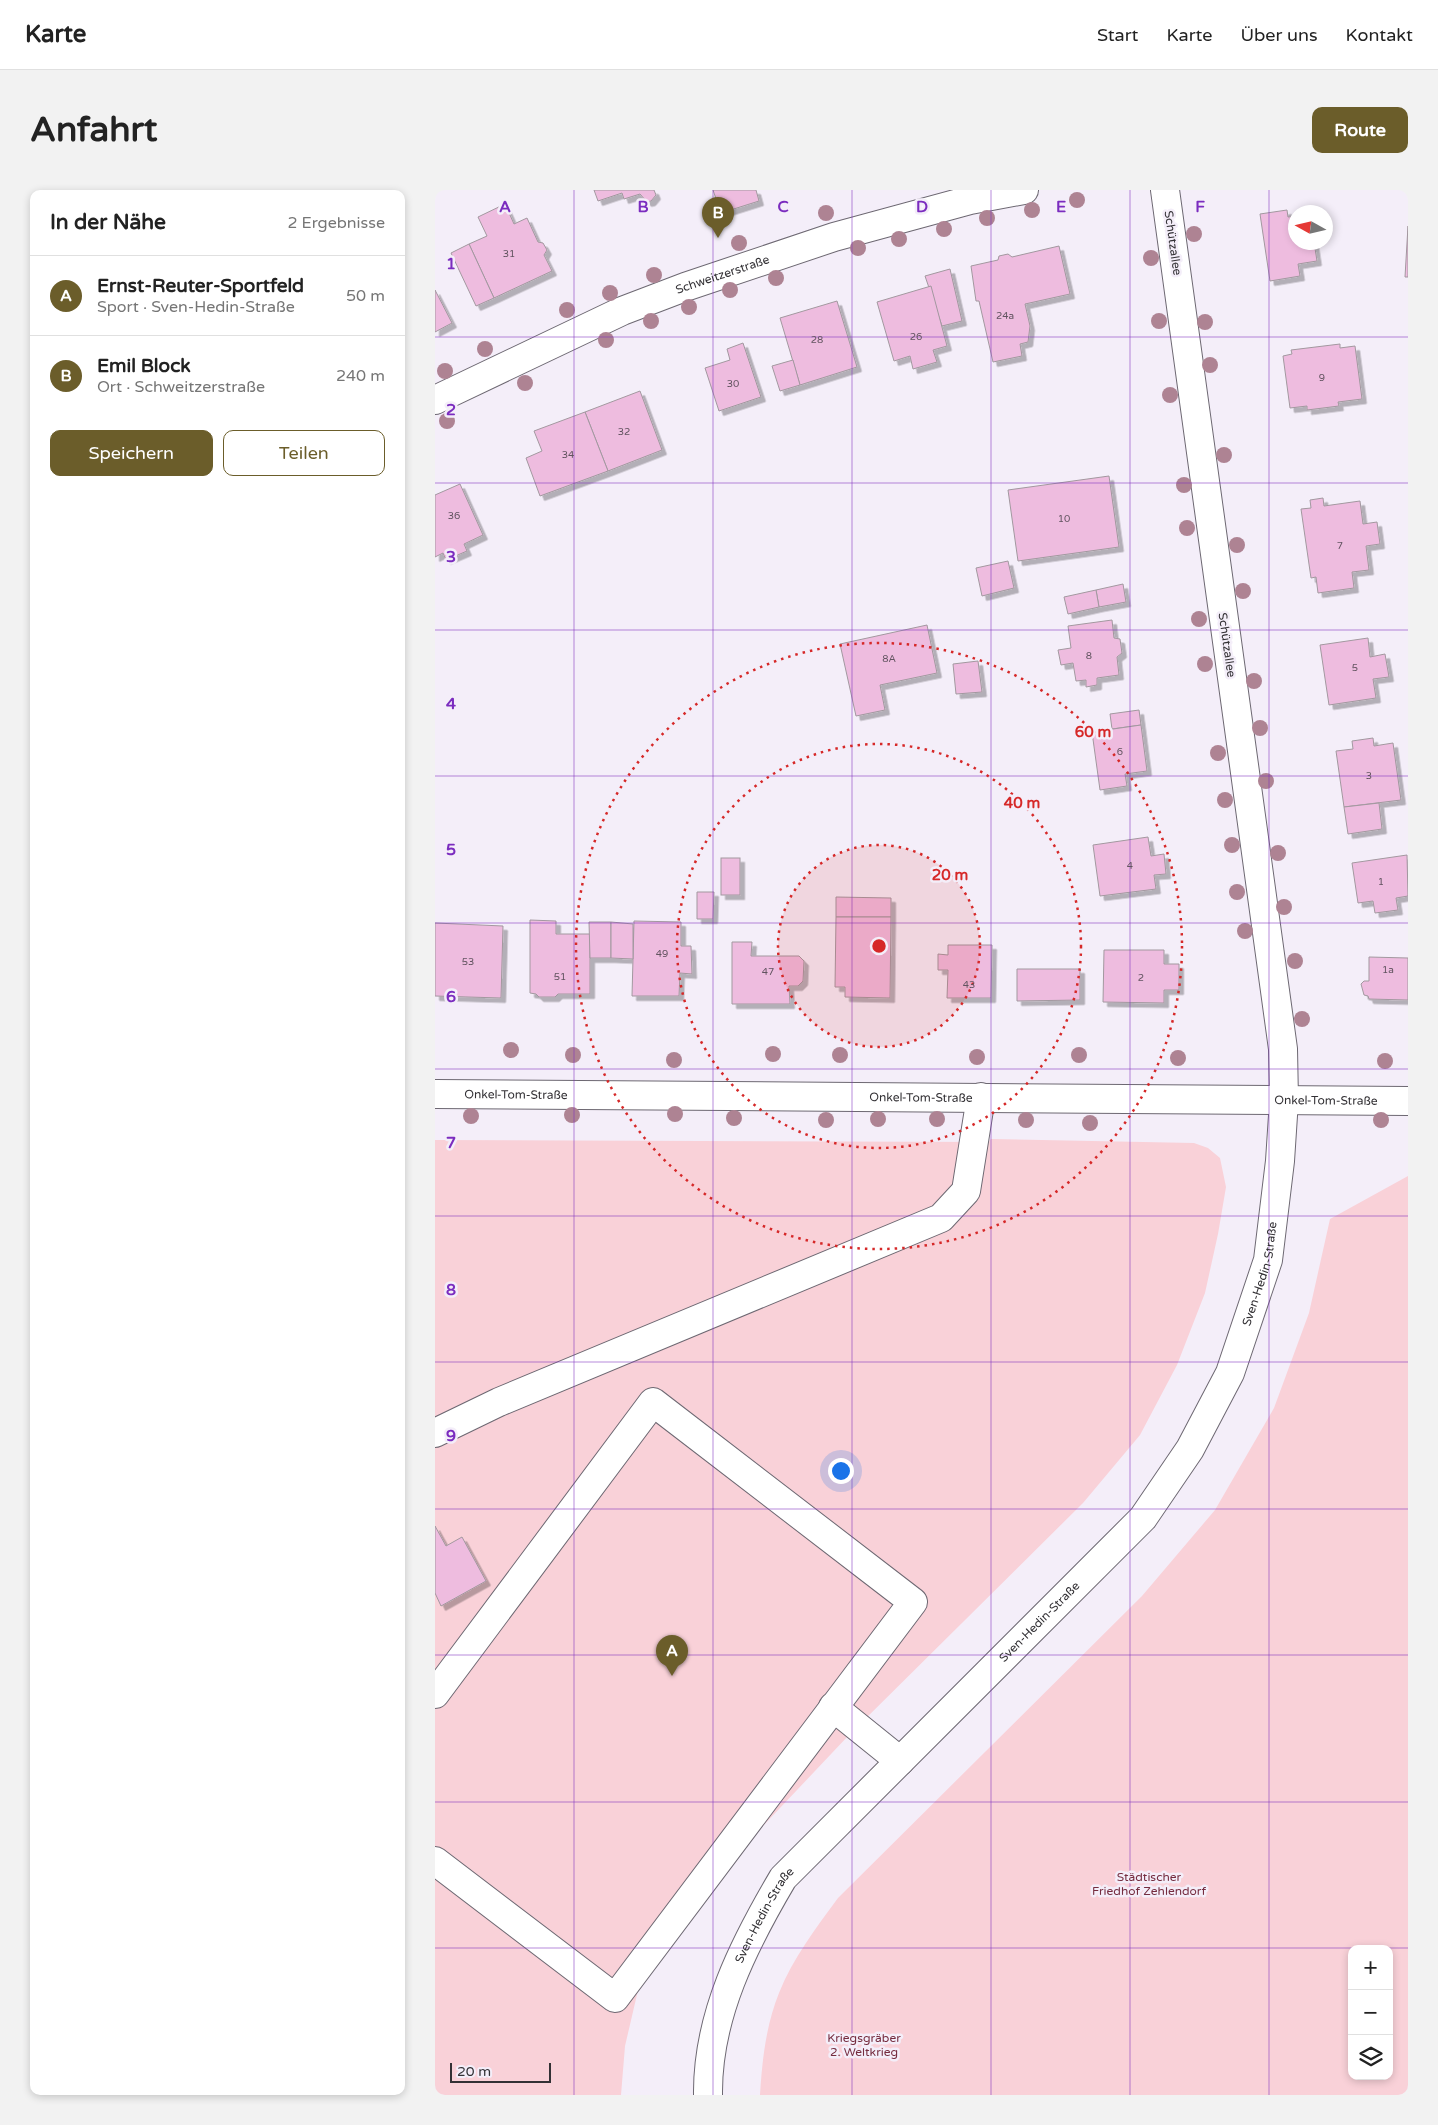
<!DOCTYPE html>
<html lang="de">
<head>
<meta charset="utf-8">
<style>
  :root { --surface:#fff; --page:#f2f2f2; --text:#222; --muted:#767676; --line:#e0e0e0; --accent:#6b5d2a }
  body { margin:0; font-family:"Varela Round",sans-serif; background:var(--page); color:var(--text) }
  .controls { position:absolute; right:15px; bottom:15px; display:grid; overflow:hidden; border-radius:10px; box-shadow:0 2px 8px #0003 }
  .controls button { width:45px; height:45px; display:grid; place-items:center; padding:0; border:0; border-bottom:1px solid var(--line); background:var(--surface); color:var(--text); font:25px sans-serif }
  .compass { position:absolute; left:853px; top:15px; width:45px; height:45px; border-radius:50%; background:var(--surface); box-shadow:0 2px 8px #0003; rotate:278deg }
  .scale { position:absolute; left:15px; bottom:12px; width:101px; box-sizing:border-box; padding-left:5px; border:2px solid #333135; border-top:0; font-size:14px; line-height:18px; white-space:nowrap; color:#333135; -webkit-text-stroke:4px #f4eef9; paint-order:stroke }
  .you { position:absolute; left:405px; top:1280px; width:18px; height:18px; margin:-12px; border:4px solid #fff; border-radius:50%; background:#1a73e8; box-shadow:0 0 0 8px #1a73e833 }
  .badge { display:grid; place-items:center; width:32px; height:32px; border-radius:50%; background:var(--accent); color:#fff; font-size:16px; font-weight:700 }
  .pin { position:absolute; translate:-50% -41px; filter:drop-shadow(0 1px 2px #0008) }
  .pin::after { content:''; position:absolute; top:26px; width:18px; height:15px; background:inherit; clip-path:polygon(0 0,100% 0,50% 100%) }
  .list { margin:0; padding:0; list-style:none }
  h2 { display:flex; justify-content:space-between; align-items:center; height:65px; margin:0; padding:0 20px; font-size:21px }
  h2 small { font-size:16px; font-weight:400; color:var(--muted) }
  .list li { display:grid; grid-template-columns:32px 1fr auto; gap:15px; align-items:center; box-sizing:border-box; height:80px; padding:0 20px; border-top:1px solid var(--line) }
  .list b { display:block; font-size:19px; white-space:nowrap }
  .list p { margin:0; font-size:16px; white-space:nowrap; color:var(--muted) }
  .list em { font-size:16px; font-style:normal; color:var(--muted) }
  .actions { display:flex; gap:10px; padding:15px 20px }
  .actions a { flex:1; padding:11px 0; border:1px solid var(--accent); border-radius:10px; text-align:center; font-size:18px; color:var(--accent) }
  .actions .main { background:var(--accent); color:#fff }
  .icon { flex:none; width:28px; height:28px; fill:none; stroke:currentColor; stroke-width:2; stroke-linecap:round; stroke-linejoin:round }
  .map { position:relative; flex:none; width:973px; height:1905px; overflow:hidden; border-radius:10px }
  header { display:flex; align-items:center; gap:30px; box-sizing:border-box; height:70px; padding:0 25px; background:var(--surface); border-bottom:1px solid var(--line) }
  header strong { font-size:24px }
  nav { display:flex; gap:28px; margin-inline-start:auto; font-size:18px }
  .intro { display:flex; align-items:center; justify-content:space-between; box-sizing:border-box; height:120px; padding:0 30px }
  h1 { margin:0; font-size:35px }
  .button { padding:12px 22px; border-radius:10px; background:var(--accent); color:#fff; font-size:18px; font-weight:700 }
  main { display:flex; gap:30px; padding:0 30px }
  aside { flex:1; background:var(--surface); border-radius:10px; box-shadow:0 2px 8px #0003 }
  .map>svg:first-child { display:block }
</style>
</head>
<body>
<header>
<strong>Karte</strong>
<nav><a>Start</a><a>Karte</a><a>Über uns</a><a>Kontakt</a></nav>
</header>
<div class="intro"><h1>Anfahrt</h1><a class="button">Route</a></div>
<main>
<aside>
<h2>In der Nähe<small>2 Ergebnisse</small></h2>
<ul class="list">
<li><span class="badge">A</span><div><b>Ernst-Reuter-Sportfeld</b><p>Sport · Sven-Hedin-Straße</p></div><em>50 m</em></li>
<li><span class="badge">B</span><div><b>Emil Block</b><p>Ort · Schweitzerstraße</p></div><em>240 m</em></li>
</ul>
<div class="actions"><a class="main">Speichern</a><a>Teilen</a></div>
</aside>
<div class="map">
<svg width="973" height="1905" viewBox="0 0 973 1905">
  <defs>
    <filter id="shadow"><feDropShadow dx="4.5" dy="4.5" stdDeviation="0" flood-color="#0004"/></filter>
  </defs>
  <rect width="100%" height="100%" fill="#f4eef9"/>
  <!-- green -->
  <g fill="#f9d1d8" fill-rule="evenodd">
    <polygon points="556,949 759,953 773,958 785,968 791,997 783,1044 770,1103 742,1175 705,1245 648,1313 414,1545 242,1727 208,1779 190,1856 186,1905 0,1905 0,950 553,952"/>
    <path d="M973,986V1905H325C327,1871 331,1835 344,1803C358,1768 381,1738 403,1708L707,1406L780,1320L839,1218L874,1123L895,1029ZM917,1759H954V1886H917Z"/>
  </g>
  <!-- building -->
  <g fill="#eebcdf" stroke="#a2989f" filter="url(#shadow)">
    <polygon points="159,0 219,0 221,5 216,11 212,12 205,4 189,9 187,3 163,11"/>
    <polygon points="278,0 321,0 324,11 286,23"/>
    <polygon points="70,14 79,34 92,28 103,52 108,53 112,60 109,65 117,81 59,108 34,54 52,46 43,27"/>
    <polygon points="852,20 853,27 861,26 861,52 879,52 882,71 863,74 865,86 835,91 825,24"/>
    <polygon points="973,36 973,87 970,87"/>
    <polygon points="34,54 59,108 41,116 16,63"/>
    <polygon points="624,56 635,104 590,114 595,136 593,152 585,154 587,166 558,172 544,111 541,111 536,76 563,70 564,66 573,64 577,67"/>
    <polygon points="515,79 527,131 507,136 490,86"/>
    <polygon points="496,96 512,156 498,160 502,172 478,179 475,166 459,171 442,112"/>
    <polygon points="0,100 17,133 0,142"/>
    <polygon points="402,111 422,177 365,195 345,128"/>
    <polygon points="308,153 326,207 284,221 270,178 295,170 292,159"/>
    <polygon points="905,154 905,158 920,156 927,209 903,212 904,216 872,220 872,216 855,218 848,166 857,164 856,160"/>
    <polygon points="358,170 365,195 345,201 337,176"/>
    <polygon points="205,201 227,260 173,281 150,222"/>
    <polygon points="150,222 173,281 105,306 91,268 107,261 99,241"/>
    <polygon points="674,286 684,357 583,371 573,300"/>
    <polygon points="25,294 48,345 29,354 32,361 11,370 8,363 0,367 0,305"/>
    <polygon points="888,308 889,316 925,311 928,334 942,332 945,354 931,356 934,380 917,382 919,398 883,403 881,387 876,388 866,319 876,318 875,310"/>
    <polygon points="573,371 579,398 547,406 541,378"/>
    <polygon points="688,394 691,412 664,417 661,400"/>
    <polygon points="661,400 664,417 633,424 629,407"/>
    <polygon points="677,430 679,448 685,449 687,463 682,467 684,485 662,488 662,495 651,497 651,490 641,491 638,473 626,475 623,460 636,458 633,436"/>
    <polygon points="492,435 502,483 445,495 450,520 421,526 405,454"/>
    <polygon points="933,448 935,467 950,464 954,487 938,489 941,508 894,515 885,455"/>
    <polygon points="543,471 547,502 521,504 518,474"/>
    <polygon points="704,520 706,535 677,539 675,524"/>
    <polygon points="706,535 712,581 690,584 692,596 665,600 657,542"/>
    <polygon points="938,548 939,556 958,553 966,610 909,617 901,561 918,559 917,551"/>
    <polygon points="944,613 947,639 913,644 909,617"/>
    <polygon points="713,647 716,666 729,664 731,684 719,685 721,699 665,706 658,655"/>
    <polygon points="972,665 973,706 961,708 963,720 940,723 938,711 923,713 917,673"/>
    <rect x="286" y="668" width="19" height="37"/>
    <polygon points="262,702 279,702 278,729 262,729"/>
    <polygon points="401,707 456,708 456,727 401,727"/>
    <polygon points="401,727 456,727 455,808 410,807 410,797 400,797"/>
    <polygon points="95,730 121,731 121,744 155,744 155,804 123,804 120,807 104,807 101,804 95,803"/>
    <polygon points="199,731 246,732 246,756 256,756 257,784 245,783 244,806 197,806"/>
    <polygon points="154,732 176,732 176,768 155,768"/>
    <polygon points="176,732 198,734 198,769 176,768"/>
    <polygon points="0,733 68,736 66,808 0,806"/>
    <polygon points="297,752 317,752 316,766 364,766 369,771 368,791 363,796 354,796 355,814 297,814"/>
    <polygon points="513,755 557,755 556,808 512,808 513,780 503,780 503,764 513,765"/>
    <polygon points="669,760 729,760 729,774 744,774 744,800 729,800 729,813 668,812"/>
    <polygon points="934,767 973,768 973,810 934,809 933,806 929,805 926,794 929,791 934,791"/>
    <polygon points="582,779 645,779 645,810 582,811"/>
    <polygon points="0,1336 11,1356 27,1347 51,1391 6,1416 0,1403"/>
  </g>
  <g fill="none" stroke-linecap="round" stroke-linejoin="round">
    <!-- minor casing -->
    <g stroke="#6d6872" stroke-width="30">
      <g id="minor">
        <path id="s1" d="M0,210L187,121L250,97L399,47L535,10L589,0"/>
        <polyline points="0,1243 64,1212 506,1028 531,1001 546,907"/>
        <polyline points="0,1504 218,1212 478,1412 180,1808 0,1671"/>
        <polyline points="398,1517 465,1571"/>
        <path id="s2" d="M273,1905C272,1826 309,1754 348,1688L708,1328L755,1259L795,1183L833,1070L845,971L849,910L848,859L730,0"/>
      </g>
    </g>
    <!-- major casing -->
    <g stroke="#6d6872" stroke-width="30">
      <g id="major">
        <path id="s3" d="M0,904L973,911"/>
      </g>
    </g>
    <!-- minor -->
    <use href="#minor" stroke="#fff" stroke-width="28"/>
    <!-- major -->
    <use href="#major" stroke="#fff" stroke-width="28"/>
  </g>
  <!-- trees -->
  <g fill="#ae8393">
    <circle cx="642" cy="10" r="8"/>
    <circle cx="597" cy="20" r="8"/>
    <circle cx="391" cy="23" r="8"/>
    <circle cx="552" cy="28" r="8"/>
    <circle cx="509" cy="39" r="8"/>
    <circle cx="759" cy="44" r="8"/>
    <circle cx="464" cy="49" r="8"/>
    <circle cx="304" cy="53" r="8"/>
    <circle cx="423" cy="58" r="8"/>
    <circle cx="716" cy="68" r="8"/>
    <circle cx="219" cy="85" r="8"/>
    <circle cx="341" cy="88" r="8"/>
    <circle cx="295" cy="100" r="8"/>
    <circle cx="175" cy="103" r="8"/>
    <circle cx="254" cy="117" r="8"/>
    <circle cx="132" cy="120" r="8"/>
    <circle cx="216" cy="131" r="8"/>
    <circle cx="724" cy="131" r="8"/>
    <circle cx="770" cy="132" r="8"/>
    <circle cx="171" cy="150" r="8"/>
    <circle cx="50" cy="159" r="8"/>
    <circle cx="775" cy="175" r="8"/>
    <circle cx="10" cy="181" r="8"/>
    <circle cx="90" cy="193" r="8"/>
    <circle cx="735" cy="205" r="8"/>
    <circle cx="12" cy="231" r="8"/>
    <circle cx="789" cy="265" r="8"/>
    <circle cx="749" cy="295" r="8"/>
    <circle cx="752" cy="338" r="8"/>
    <circle cx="802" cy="355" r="8"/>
    <circle cx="808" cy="401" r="8"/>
    <circle cx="764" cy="429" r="8"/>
    <circle cx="770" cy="474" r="8"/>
    <circle cx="819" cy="491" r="8"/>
    <circle cx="825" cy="538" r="8"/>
    <circle cx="783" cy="563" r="8"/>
    <circle cx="831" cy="591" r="8"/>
    <circle cx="790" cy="610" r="8"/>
    <circle cx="797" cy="655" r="8"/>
    <circle cx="843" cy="663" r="8"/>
    <circle cx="802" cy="702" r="8"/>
    <circle cx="849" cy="717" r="8"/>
    <circle cx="810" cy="741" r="8"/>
    <circle cx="860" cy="771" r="8"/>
    <circle cx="867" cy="829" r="8"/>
    <circle cx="76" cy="860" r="8"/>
    <circle cx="338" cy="864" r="8"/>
    <circle cx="138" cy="865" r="8"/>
    <circle cx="405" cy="865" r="8"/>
    <circle cx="644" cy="865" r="8"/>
    <circle cx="542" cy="867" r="8"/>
    <circle cx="743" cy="868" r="8"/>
    <circle cx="239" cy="870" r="8"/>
    <circle cx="950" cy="871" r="8"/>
    <circle cx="240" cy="924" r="8"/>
    <circle cx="137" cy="925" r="8"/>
    <circle cx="36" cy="926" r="8"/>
    <circle cx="299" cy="928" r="8"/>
    <circle cx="443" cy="929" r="8"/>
    <circle cx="502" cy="929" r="8"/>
    <circle cx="391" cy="930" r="8"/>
    <circle cx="591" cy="930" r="8"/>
    <circle cx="946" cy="930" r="8"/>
    <circle cx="655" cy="933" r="8"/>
  </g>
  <!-- grid -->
  <path fill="none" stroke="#7b2cbf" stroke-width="1" stroke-opacity="0.55" d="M139,0V1905M278,0V1905M417,0V1905M556,0V1905M695,0V1905M834,0V1905M0,147H973M0,293H973M0,440H973M0,586H973M0,733H973M0,879H973M0,1026H973M0,1172H973M0,1319H973M0,1465H973M0,1612H973M0,1758H973"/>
  <!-- distance rings -->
  <circle cx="444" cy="756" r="101" fill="#d62828" fill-opacity=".12"/>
  <g fill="none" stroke="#d62828" stroke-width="2.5" stroke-dasharray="2.5 5">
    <circle cx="444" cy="756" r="101"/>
    <circle cx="444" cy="756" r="202"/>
    <circle cx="444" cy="756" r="303"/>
  </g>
  <g text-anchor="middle" stroke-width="5" stroke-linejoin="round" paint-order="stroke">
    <!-- number labels -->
    <g font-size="10" fill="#625460">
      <text x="74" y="67">31</text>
      <text x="570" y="129">24a</text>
      <text x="481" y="150">26</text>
      <text x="382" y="153">28</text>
      <text x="887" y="191">9</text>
      <text x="298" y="197">30</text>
      <text x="189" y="245">32</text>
      <text x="133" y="268">34</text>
      <text x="19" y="329">36</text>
      <text x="629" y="332">10</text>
      <text x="905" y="359">7</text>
      <text x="654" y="469">8</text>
      <text x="454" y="472">8A</text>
      <text x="920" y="481">5</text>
      <text x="685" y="565">6</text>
      <text x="934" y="589">3</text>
      <text x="695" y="679">4</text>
      <text x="946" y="695">1</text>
      <text x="227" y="767">49</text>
      <text x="33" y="775">53</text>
      <text x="953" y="783">1a</text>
      <text x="333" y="785">47</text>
      <text x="125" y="790">51</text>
      <text x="706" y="791">2</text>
      <text x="534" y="798">43</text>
    </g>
    <!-- street labels -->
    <g font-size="12" fill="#333135" stroke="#f4eef9">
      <text transform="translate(738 53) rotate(82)" y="4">Schützallee</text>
      <text dy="4" stroke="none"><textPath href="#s1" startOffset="314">Schweitzerstraße</textPath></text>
      <text transform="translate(792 455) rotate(82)" y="4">Schützallee</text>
      <text dy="4" stroke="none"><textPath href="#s3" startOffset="81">Onkel-Tom-Straße</textPath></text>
      <text dy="4" stroke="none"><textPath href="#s3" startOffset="486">Onkel-Tom-Straße</textPath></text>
      <text dy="4" stroke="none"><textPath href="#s3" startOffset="891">Onkel-Tom-Straße</textPath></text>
      <text dy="4" stroke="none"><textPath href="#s2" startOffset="1015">Sven-Hedin-Straße</textPath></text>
      <text dy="4" stroke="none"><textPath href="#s2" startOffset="595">Sven-Hedin-Straße</textPath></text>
      <text dy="4" stroke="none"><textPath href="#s2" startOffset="191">Sven-Hedin-Straße</textPath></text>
    </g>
    <!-- park labels -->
    <g font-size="12" fill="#752c3f" stroke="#f4eef9">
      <text x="714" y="1691">Städtischer<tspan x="714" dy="14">Friedhof Zehlendorf</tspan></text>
      <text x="429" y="1852">Kriegsgräber<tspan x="429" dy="14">2. Weltkrieg</tspan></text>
    </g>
  </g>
  <g font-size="16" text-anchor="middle" font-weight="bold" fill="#7b2cbf" stroke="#f4eef9" stroke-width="5" stroke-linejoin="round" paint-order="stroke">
    <text x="70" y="22">A</text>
    <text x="208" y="22">B</text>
    <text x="348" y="22">C</text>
    <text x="487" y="22">D</text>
    <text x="626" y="22">E</text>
    <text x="765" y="22">F</text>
    <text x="16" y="79">1</text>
    <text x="16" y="225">2</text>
    <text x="16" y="372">3</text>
    <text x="16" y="519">4</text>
    <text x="16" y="665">5</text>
    <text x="16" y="812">6</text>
    <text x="16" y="958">7</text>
    <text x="16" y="1105">8</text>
    <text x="16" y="1251">9</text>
  </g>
  <circle cx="444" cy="756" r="8" fill="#d62828" stroke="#f4eef9" stroke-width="2.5"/>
  <g font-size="15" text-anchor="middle" font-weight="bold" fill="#d62828" stroke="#f4eef9" stroke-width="5" stroke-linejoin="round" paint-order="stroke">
    <text x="658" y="547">60 m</text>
    <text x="587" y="618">40 m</text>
    <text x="515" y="690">20 m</text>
  </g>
</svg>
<div class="controls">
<button>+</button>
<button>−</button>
<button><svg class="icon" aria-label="layers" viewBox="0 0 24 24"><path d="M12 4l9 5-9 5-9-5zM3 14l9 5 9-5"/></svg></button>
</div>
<svg class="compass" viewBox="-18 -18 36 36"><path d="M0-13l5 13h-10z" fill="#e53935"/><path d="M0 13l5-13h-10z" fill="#767676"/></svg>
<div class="scale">20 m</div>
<div class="you"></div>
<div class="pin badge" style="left:237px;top:1486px">A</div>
<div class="pin badge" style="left:283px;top:48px">B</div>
</div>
</main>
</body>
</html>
